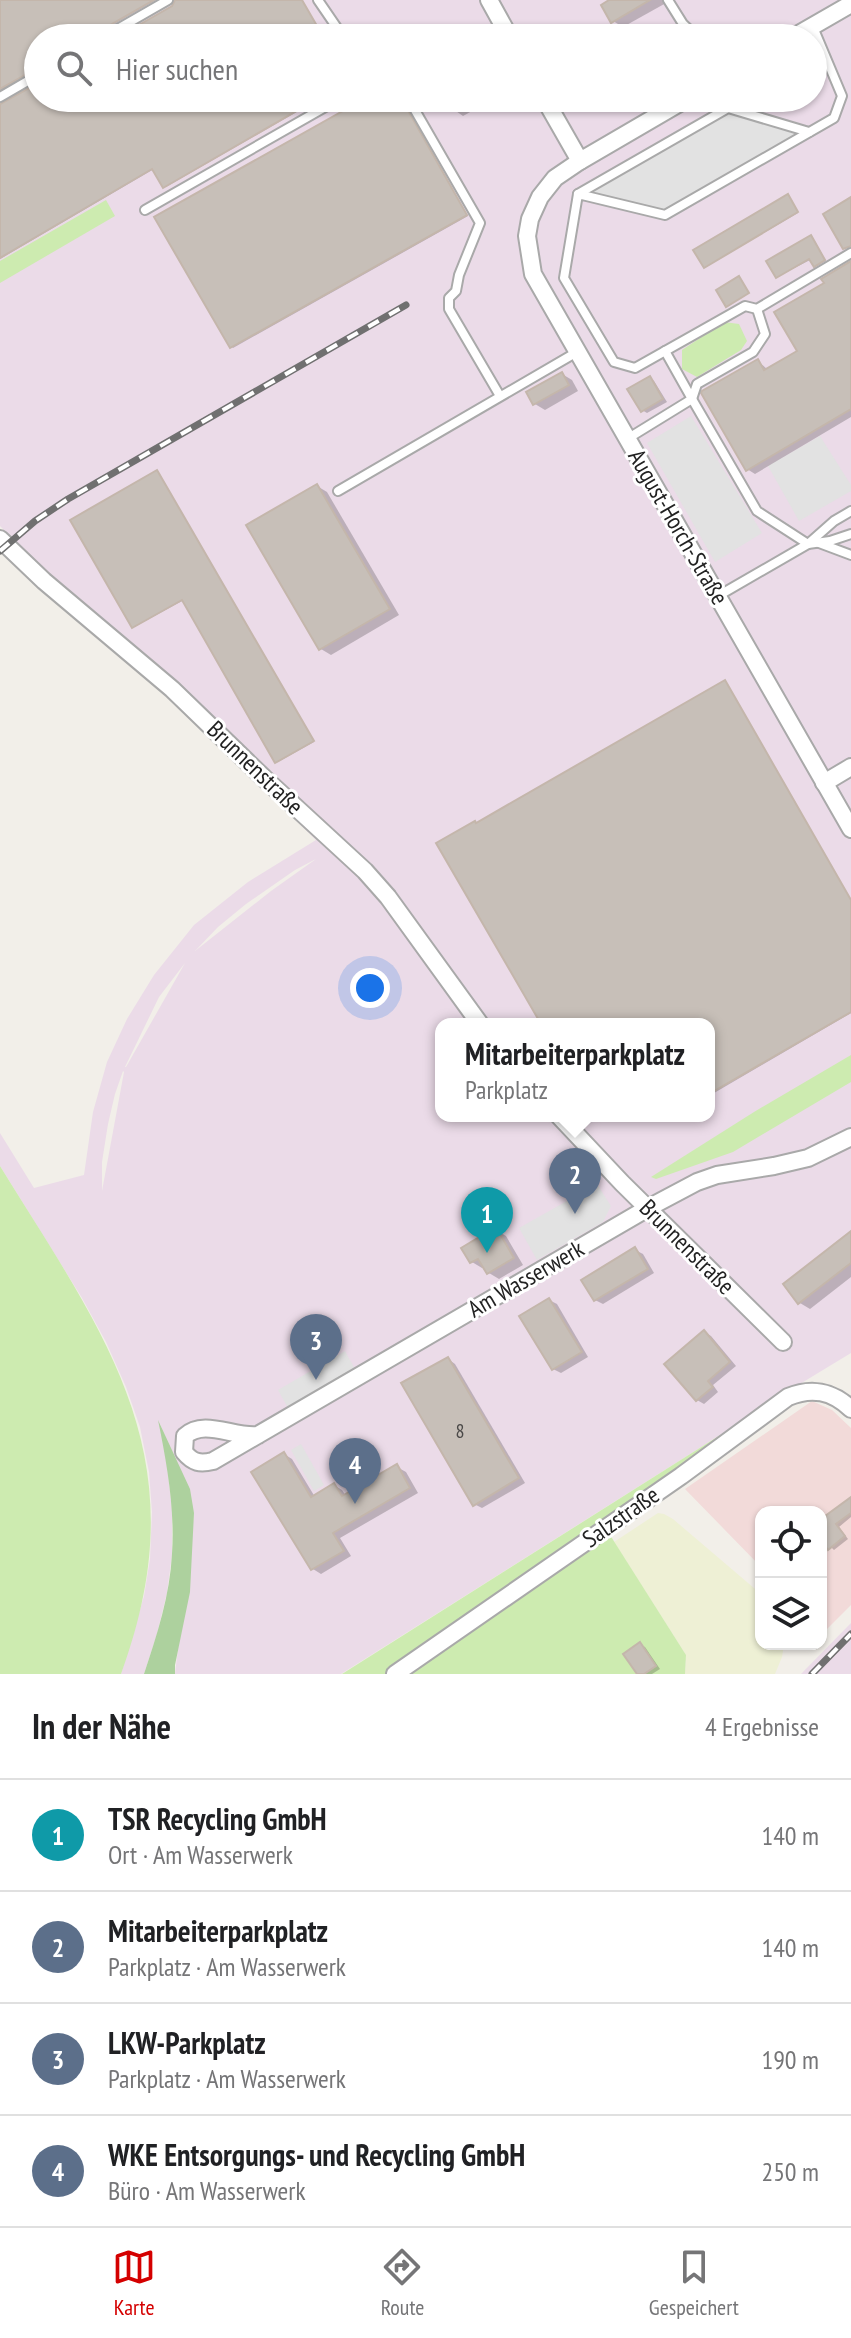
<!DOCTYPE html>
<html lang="de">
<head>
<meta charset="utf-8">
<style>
  :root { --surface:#fff; --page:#f2f2f2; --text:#202124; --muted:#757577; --line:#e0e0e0; --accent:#d40000 }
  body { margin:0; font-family:"PT Sans Narrow",sans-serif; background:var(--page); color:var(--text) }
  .controls { position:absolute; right:24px; bottom:24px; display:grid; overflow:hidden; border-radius:16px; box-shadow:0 2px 6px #0004 }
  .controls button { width:72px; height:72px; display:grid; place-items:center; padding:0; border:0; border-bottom:2px solid var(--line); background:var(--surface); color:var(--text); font:40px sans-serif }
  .you { position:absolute; left:370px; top:988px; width:28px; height:28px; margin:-20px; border:6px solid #fff; border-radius:50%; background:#1a73e8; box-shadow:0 0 0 12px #1a73e833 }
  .badge { display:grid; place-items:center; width:52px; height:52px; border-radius:50%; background:var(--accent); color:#fff; font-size:26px; font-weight:700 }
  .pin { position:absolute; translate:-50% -66px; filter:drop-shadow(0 2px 4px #0008) }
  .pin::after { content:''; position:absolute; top:42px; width:28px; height:24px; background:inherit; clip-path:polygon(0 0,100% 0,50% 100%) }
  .popup { position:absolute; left:435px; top:1018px; width:280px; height:104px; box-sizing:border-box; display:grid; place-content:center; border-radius:16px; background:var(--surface); filter:drop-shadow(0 2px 6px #0005); font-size:26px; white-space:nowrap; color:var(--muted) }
  .popup b { font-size:30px; color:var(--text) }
  .popup::after { content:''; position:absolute; left:50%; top:100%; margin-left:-16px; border:16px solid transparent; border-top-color:var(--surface) }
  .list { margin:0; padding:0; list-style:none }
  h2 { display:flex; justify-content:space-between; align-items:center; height:104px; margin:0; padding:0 32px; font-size:34px }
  h2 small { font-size:26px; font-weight:400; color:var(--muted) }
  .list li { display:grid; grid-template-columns:52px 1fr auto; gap:24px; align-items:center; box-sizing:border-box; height:112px; padding:0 32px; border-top:2px solid var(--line) }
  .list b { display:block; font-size:30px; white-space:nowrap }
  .list p { margin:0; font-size:26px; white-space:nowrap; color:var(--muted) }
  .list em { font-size:26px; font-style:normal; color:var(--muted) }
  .icon { flex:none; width:44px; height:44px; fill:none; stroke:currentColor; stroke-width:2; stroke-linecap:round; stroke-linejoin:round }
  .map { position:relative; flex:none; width:851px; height:1674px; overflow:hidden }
  .search { position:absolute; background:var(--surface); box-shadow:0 2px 6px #0004; left:24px; right:24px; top:24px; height:88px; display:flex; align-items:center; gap:20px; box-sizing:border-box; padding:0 28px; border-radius:44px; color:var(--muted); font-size:30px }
  .sheet { height:552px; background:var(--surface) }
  nav { display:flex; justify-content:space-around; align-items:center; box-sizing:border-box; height:112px; border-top:2px solid var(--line); background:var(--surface); font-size:22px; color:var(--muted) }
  nav a { display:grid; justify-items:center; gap:4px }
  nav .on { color:var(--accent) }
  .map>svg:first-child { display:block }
</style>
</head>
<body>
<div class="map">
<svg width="851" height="1674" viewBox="0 0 851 1674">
  <rect width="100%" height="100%" fill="#f2efe9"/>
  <!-- commercial -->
  <polygon fill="#f2dad9" points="812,1401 832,1410 851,1428 851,1605 824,1632 821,1629 821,1512 761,1512 761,1567 685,1489"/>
  <!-- industrial -->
  <g fill="#ebdbe8" fill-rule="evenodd">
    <path d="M0,0H851V1353L747,1416L744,1420L341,1674H175L194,1513L160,1424L167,1464L172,1510V1555L167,1593L157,1634L144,1674H121L144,1596L150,1559L152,1512L149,1472L140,1427L126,1387L106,1342L82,1298L0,1166V1133L34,1188L84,1175L93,1112L107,1062L127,1019L154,975L194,925L248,882L316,840L156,684L0,526ZM38,38H813V98H38ZM316,859L271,891L195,951L218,927L246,904L295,870ZM185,963L126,1067H125L159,997ZM441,1024H709V1116H441ZM123,1071L124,1072L102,1191V1162L108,1124L115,1094Z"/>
    <polygon points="851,1623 851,1674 801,1674"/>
  </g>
  <!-- farmland -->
  <polygon fill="#eef0d5" points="658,1513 664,1514 673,1519 761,1594 761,1644 784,1644 782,1657 775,1674 685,1674 686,1655 614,1542"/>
  <!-- grass -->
  <g fill="#cdebb0">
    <polygon points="106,200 115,216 0,283 0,261"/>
    <polygon points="724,322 739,324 747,341 741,350 697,377 682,369 682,350"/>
    <polygon points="851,1055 851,1082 733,1152 656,1179 651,1177 754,1112"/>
    <path d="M0,1166C109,1342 200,1459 121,1674H0Z"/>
    <polygon points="744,1420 676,1473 385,1674 342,1674"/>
    <polygon points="610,1535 686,1655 685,1674 410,1674"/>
  </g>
  <!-- forest -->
  <path fill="#add19e" d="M158,1420L190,1489L194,1513L190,1592L175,1665V1674H144C157,1635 170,1595 172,1554C175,1509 167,1464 158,1420Z"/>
  <!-- parking -->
  <g fill="#e2e2e2">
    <polygon points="728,108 809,132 665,215 578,194"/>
    <polygon points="691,416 762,533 715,562 647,443"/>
    <polygon points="820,436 851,485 851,491 799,521 768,466"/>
    <polygon points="597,1184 611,1206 603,1222 537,1260 519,1228"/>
    <polygon points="345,1351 355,1369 288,1408 278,1390"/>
    <polygon points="301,1444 324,1485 314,1491 291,1450"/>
  </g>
  <!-- shadow -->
  <g fill="#0003">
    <polygon points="0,0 156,0 100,32 96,38 38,38 38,68 0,91"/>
    <polygon points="613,0 664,0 666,3 623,27 613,21"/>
    <polygon points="38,85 38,98 321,98 166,187 154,169 0,259 0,105"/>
    <polygon points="370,98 400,98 468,216 233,348 232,347"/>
    <polygon points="446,98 465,98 472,111 463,116 453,109"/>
    <polygon points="789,197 798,213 705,267"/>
    <polygon points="813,238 826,261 817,266 812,259 777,277"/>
    <polygon points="851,263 851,417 755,474 747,469 758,361 768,370 800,352 827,284"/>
    <polygon points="562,374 572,380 578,391 545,410 535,404"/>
    <polygon points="650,378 654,381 667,402 647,413 642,410"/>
    <polygon points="159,473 314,742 278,762 184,600 134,627"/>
    <polygon points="317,486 327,492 399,615 331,655 321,649"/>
    <polygon points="477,825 851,900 851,1013 709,1096 709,1024 543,1024"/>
    <polygon points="496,1230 506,1236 523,1265 499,1279 489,1273 485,1267 482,1268 472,1262"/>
    <polygon points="851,1233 851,1277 810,1309 800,1303 786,1284"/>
    <polygon points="635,1250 643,1254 654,1273 603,1304 595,1300"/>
    <polygon points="549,1300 557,1304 588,1357 561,1373 553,1369"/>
    <polygon points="704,1332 711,1336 736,1366 713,1385 718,1392 704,1404 697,1400"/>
    <polygon points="448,1359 455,1364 525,1483 482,1508 474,1504"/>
    <polygon points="284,1454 292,1459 315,1497 334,1485 342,1490 346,1496 397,1467 406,1472 418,1493 340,1538 351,1556 321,1574 313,1569"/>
    <polygon points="851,1499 851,1517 839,1527 848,1539 834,1550 821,1537 821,1522"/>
    <polygon points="640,1645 645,1647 660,1669 652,1674 639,1674"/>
  </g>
  <!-- building -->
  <g fill="#c7bfb8" stroke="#c4b6ab" stroke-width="2">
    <polygon points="0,0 154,0 98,32 95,38 38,38 38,68 0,89"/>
    <polygon points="175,0 302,0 324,38 116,38 172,6"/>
    <polygon points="609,0 650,0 611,23 601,5"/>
    <polygon points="38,83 38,98 319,98 163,188 152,169 0,258 0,104"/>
    <polygon points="366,98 401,98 467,215 230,348 154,217"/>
    <polygon points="788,194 798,212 704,268 693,250"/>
    <polygon points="851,197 851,246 843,249 823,214"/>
    <polygon points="811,235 825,260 814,267 809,259 776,278 766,261"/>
    <polygon points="851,261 851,409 746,471 701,393 702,391 758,359 764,370 797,351 774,312 824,283 821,279"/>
    <polygon points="739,276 749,293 726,307 716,290"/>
    <polygon points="562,372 569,385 533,405 526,392"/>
    <polygon points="650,376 663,399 641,412 627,389"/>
    <polygon points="157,470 314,741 275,763 182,600 132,628 70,520"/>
    <polygon points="317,484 390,609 319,650 246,525"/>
    <polygon points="725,680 851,900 851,1012 709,1094 709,1024 541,1024 436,843 475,821 476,823"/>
    <polygon points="496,1227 514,1258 487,1274 478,1259 470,1263 461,1248"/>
    <polygon points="851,1231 851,1263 798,1304 783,1284"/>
    <polygon points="635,1247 648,1269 594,1301 581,1280"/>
    <polygon points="549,1298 582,1352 552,1370 519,1316"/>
    <polygon points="704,1330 730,1362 708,1381 713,1387 696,1401 664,1364"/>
    <polygon points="448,1357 519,1478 473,1506 401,1383"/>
    <polygon points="284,1452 311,1497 334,1483 342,1496 397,1464 410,1488 333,1533 344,1551 311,1570 251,1472"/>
    <polygon points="851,1497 851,1513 836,1524 845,1536 828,1550 821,1540 821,1519"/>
    <polygon points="640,1642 656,1666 644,1674 637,1674 623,1654"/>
  </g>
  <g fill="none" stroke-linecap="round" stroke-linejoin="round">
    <!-- lane casing -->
    <g stroke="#a9a9a9" stroke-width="12">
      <g id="lane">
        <polyline points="318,0 344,38"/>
        <polyline points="668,0 683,24 698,38"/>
        <polyline points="813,27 842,96 834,118 665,215 578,194 564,278 614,362 635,368 745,306 757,309 851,253"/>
        <polyline points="102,38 168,0"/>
        <polyline points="0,97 38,75"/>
        <polyline points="408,98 480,223 459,275 456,291 449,298 449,309 500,396"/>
        <polyline points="578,194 728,108 809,132"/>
        <polyline points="145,210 341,98"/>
        <polyline points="665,351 692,399"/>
        <polyline points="692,399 697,384 753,352 765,334 757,309"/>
        <polyline points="627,439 692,399 757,511 808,544 830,541 851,534"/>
        <polyline points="338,491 577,352"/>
        <polyline points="819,543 851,555"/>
        <polyline points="718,596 808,544 834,521 851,511"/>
      </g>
    </g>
    <!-- street casing -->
    <g stroke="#a9a9a9" stroke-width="20">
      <g id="street">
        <polyline points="489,0 510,38"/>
        <polyline points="792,38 851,4"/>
        <polyline points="544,98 580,161"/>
        <polyline points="688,98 580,161 555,178 540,197 530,219 527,236 533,274 851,829"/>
        <polyline points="0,539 44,581 172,689 264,778 365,871 388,897 480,1024"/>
        <polyline points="824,783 851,767"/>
        <polyline points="559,1116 622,1183 783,1342"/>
        <path d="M258,1435C234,1438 204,1418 185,1436L184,1452C193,1463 200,1464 213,1461L648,1208L697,1182L717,1175L774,1166L808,1158L851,1137"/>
        <path d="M395,1674L681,1476L788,1397C812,1387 832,1391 851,1409"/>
      </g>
    </g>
    <!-- lane -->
    <use href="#lane" stroke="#fff" stroke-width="8"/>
    <!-- street -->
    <use href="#street" stroke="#fff" stroke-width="16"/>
    <!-- rail casing -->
    <g stroke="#707070" stroke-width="7">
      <g id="rail">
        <polyline points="0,551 35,521 68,499 406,305"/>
        <polyline points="812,1674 851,1634"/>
      </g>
    </g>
    <!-- rail -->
    <use href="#rail" stroke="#fff" stroke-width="4" stroke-dasharray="12" stroke-linecap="butt"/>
  </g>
  <g text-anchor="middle" stroke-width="6" stroke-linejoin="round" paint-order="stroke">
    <!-- number labels -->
    <g font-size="20" fill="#4b4948">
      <text x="460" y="1438">8</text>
    </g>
    <!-- street labels -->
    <g font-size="24" fill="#222" stroke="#fff">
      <text transform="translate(678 527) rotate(60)" y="8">August-Horch-Straße</text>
      <text transform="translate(255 768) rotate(44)" y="8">Brunnenstraße</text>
      <text transform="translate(687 1247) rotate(45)" y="8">Brunnenstraße</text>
      <text transform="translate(526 1279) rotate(-30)" y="8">Am Wasserwerk</text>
      <text transform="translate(621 1517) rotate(-35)" y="8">Salzstraße</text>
    </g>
  </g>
</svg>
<div class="controls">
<button><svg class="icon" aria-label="locate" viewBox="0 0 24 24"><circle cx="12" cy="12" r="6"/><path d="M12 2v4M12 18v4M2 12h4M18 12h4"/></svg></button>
<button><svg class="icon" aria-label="layers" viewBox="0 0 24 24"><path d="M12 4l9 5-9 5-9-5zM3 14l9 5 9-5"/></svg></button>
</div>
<div class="you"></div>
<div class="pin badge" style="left:487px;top:1253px;background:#0f9aa8">1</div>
<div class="pin badge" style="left:575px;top:1214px;background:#5c6f8a">2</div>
<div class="popup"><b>Mitarbeiterparkplatz</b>Parkplatz</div>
<div class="pin badge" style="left:316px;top:1380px;background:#5c6f8a">3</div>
<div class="pin badge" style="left:355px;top:1504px;background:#5c6f8a">4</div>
<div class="search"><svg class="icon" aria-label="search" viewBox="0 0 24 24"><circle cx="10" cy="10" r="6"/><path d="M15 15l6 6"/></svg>Hier suchen</div>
</div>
<section class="sheet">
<h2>In der Nähe<small>4 Ergebnisse</small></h2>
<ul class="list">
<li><span class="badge" style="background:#0f9aa8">1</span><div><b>TSR Recycling GmbH</b><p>Ort · Am Wasserwerk</p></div><em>140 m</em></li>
<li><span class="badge" style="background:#5c6f8a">2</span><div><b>Mitarbeiterparkplatz</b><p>Parkplatz · Am Wasserwerk</p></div><em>140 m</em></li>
<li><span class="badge" style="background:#5c6f8a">3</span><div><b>LKW-Parkplatz</b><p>Parkplatz · Am Wasserwerk</p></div><em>190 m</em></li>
<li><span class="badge" style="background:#5c6f8a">4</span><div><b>WKE Entsorgungs- und Recycling GmbH</b><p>Büro · Am Wasserwerk</p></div><em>250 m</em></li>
</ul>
</section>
<nav>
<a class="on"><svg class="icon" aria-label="map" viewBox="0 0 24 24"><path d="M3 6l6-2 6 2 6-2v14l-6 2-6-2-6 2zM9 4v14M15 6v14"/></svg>Karte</a>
<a><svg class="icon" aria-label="directions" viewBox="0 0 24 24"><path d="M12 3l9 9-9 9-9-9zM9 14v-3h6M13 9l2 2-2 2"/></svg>Route</a>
<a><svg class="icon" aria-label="saved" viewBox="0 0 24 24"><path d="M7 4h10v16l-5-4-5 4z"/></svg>Gespeichert</a>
</nav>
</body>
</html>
